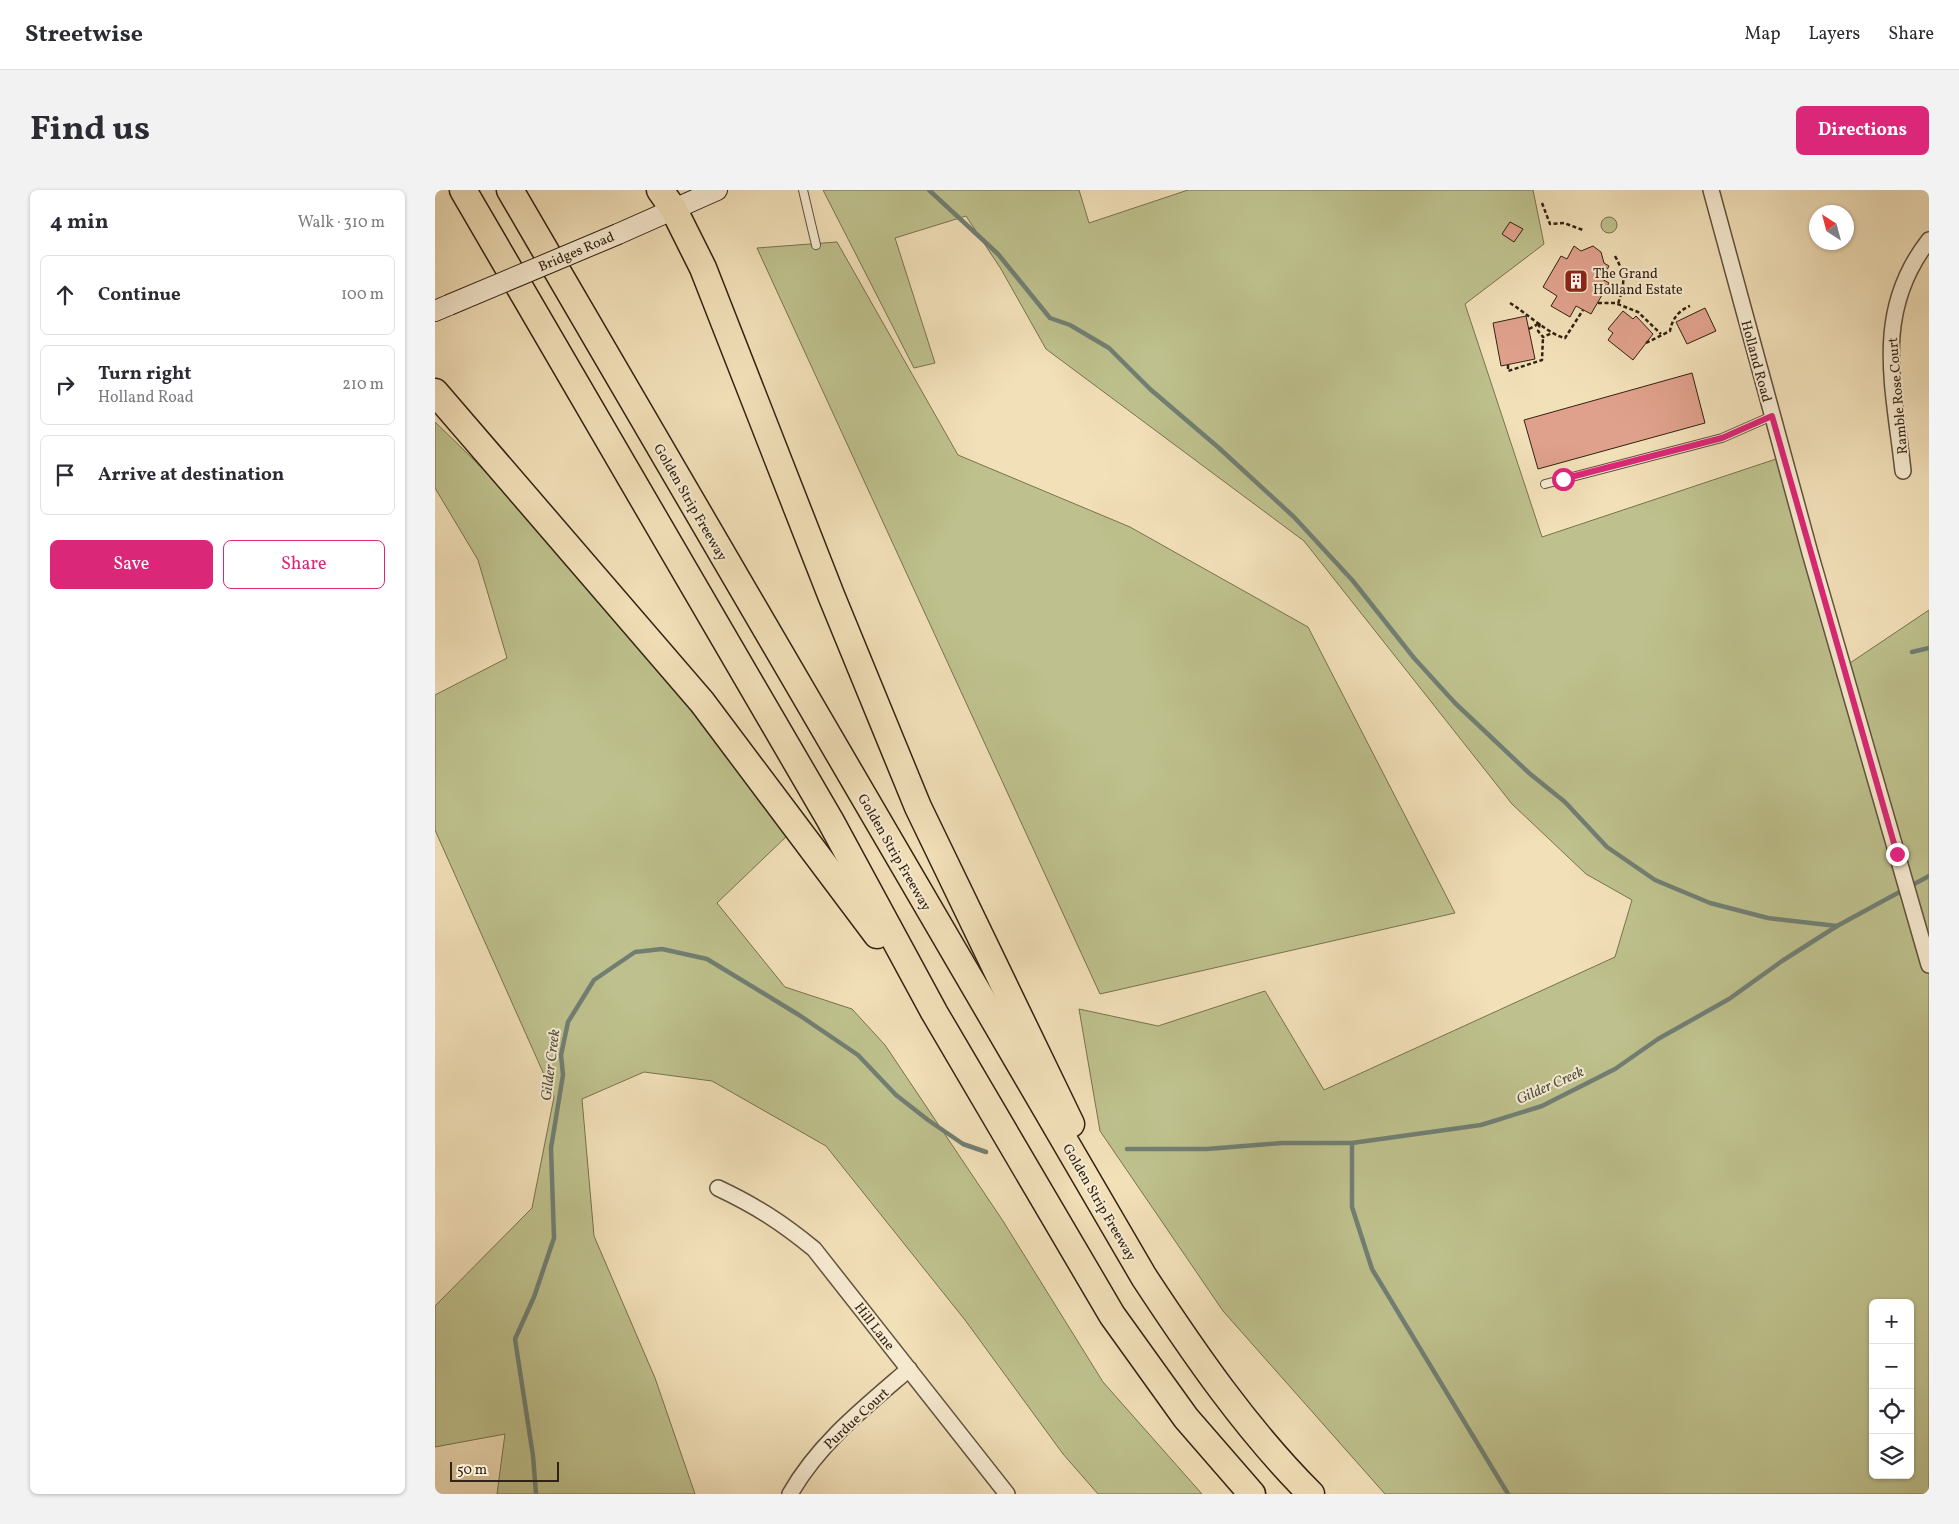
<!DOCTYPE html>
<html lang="en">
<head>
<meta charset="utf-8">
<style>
  :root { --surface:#fff; --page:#f2f2f3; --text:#2b2b33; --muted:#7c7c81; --line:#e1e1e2; --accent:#db2777 }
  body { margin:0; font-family:Vollkorn,serif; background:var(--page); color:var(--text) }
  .controls { position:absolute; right:15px; bottom:15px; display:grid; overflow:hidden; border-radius:8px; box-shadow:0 1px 4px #0004 }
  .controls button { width:45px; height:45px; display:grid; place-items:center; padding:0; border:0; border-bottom:1px solid var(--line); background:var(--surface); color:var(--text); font:25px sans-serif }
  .compass { position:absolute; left:1374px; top:15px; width:45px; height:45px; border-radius:50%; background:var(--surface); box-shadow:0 1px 4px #0004; rotate:324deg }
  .scale { position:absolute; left:15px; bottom:12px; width:109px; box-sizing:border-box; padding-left:5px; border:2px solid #312312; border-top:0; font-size:14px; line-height:18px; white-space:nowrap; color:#312312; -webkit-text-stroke:4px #f7ebd2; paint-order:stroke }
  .stop { position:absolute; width:15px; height:15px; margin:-11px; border:4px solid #db2777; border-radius:50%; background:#fff }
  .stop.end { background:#db2777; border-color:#fff; box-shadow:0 1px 5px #0008 }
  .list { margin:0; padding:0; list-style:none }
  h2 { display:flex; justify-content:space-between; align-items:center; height:65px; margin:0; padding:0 20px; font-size:21px }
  h2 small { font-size:16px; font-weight:400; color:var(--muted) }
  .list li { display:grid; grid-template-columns:32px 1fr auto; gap:15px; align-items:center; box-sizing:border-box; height:80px; margin:0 10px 10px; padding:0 10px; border:1px solid var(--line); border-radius:8px }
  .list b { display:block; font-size:19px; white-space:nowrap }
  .list p { margin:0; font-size:16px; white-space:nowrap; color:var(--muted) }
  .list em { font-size:16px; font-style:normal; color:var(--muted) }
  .actions { display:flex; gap:10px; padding:15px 20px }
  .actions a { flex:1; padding:11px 0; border:1px solid var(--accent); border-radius:8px; text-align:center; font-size:18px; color:var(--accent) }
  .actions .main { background:var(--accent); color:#fff }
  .icon { flex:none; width:28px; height:28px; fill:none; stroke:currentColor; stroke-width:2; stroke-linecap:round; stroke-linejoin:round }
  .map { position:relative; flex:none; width:1494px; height:1304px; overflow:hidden; border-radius:8px }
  header { display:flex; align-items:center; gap:30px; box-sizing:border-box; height:70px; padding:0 25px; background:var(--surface); border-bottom:1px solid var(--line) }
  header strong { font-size:24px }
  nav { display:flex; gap:28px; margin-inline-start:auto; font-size:18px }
  .intro { display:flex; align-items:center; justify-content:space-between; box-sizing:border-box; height:120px; padding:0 30px }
  h1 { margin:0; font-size:35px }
  .button { padding:12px 22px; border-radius:8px; background:var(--accent); color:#fff; font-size:18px; font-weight:700 }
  main { display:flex; gap:30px; padding:0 30px }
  aside { flex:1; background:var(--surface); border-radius:8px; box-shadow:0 1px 4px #0004 }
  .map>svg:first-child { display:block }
</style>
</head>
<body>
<header>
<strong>Streetwise</strong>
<nav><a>Map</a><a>Layers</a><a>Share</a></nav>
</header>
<div class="intro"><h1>Find us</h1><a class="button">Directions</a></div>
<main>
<aside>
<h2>4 min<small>Walk · 310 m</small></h2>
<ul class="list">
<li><svg class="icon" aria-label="ahead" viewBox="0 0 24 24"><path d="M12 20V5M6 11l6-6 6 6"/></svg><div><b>Continue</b></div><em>100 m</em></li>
<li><svg class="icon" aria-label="right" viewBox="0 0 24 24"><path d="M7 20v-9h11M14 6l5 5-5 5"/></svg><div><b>Turn right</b><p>Holland Road</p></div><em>210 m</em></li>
<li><svg class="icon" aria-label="arrive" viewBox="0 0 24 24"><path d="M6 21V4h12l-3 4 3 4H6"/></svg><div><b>Arrive at destination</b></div></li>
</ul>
<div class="actions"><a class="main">Save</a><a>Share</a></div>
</aside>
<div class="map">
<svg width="1494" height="1304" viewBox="0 0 1494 1304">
  <rect width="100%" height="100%" fill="#f2e0b9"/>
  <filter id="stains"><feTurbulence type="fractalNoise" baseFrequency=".004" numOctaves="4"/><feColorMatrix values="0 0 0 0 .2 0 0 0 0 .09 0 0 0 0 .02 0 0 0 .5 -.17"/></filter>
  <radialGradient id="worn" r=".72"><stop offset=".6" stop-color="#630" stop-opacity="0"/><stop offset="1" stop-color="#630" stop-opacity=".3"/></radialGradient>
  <!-- green -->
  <g fill="#bec18d" stroke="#787250" fill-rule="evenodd">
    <path d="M388,0H644L654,33L753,0H1098L1109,54L1030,114L1107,347L1353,265L1409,477L1494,420V1304H950L788,1121L665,941L644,819L723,836L830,801L889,900L1180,767L1197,710L1151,684L1077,614L869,351L611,159L566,79L531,26L460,48L500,173L479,178ZM1438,1113H1475V1285H1438Z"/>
    <circle cx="1174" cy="35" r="8"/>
    <polygon points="402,52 523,265 695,337 873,437 1020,723 665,804 322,58"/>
    <path d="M0,232C132,357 242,502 354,644L282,713L350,797L417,819L450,855L568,1031L668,1192L767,1304H663L628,1264L530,1130L391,956L277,891L209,882L147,909L159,1046L220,1188L260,1304H62L70,1244L0,1257V1116L97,1018L119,907L0,640V505L72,468L43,370L0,298Z"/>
  </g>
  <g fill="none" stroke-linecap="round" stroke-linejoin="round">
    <!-- stream -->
    <g stroke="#717f73" stroke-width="4.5">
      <polyline points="494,0 563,64 615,128 635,135 674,158 715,199 784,258 859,327 918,391 979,468 1020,513 1094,583 1130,612 1172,657 1220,690 1275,713 1333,728 1402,736"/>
      <polyline points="1477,462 1494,458"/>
      <polyline points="917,953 917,1017 937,1079 1073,1304"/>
      <polyline points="692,959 772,959 847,953 917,953 1046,935 1107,916 1180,879 1223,849 1294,809 1347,771 1402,736 1494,686"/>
      <polyline points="101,1304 98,1266 80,1149 99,1107 119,1048 116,958 128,885 126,865 133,832 159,790 200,762 227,759 272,769 364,825 423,865 461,905 493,930 528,954 551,962"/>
    </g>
  </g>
  <!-- building -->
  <g fill="#e0a18c" stroke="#312312">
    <polygon points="1075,32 1088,39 1079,52 1067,44"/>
    <polygon points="1139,56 1146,61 1158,56 1166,62 1169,73 1174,76 1167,89 1174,93 1156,124 1141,116 1135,127 1116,116 1122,106 1108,97 1126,66 1132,69"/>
    <polygon points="1270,118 1281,141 1252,154 1241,132"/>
    <polygon points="1188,121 1198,129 1201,126 1218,144 1198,170 1173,150 1178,143 1173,139"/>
    <polygon points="1091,126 1100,169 1066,176 1058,133"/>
    <polygon points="1257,183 1270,233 1103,279 1089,230"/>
  </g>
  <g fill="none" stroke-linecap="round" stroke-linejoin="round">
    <!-- service casing -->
    <g stroke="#61523c" stroke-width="10">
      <g id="service">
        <polyline points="368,0 381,55"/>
        <polyline points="1110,294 1287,248 1337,226"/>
      </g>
    </g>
    <!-- minor casing -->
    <g stroke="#61523c" stroke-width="18">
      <g id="minor">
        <polyline points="1276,0 1375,363 1494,775"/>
        <path d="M1468,281C1459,197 1437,123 1494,50"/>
        <path d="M283,998C321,1016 346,1032 379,1059L572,1304"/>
        <path d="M355,1304C384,1253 430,1217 474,1179"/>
      </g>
    </g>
    <!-- secondary casing -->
    <g stroke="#312312" stroke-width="22">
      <g id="secondary">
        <polyline points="183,44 282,0"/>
        <polyline points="0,121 14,115"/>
      </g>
    </g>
    <!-- motorway casing -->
    <g stroke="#312312" stroke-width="29">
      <g id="motorway">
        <polyline points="28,0 395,630 499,822 677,1125 751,1228 817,1304"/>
        <path d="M75,0L709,1087C759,1163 811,1239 876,1304"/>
        <polyline points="225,0 239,20 268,78 396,405 483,617 636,934"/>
        <polyline points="0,202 267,512 442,745"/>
      </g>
    </g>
    <!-- path -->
    <g stroke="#312312" stroke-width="2.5" stroke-dasharray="4 2.5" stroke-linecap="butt">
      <polyline points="1107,13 1115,34 1129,33 1148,40"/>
      <path d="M1180,66C1191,86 1190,92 1183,114"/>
      <path d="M1075,113C1091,123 1115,145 1130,148L1148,120"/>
      <polyline points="1163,113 1180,113 1203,122 1226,144"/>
      <polyline points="1094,139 1105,133 1103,141 1108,147 1117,143"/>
      <path d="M1211,153L1235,141C1237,129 1244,120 1255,116"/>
      <polyline points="1073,175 1073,181 1107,170 1108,147"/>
    </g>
    <!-- service -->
    <use href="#service" stroke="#f7ebd2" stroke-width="8"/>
    <!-- minor -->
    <use href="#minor" stroke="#f7ebd2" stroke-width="15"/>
    <!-- secondary -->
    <use href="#secondary" stroke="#f7ebd2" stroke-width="20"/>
    <!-- motorway -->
    <use href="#motorway" stroke="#f2e0b9" stroke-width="26"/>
    <!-- secondary-bridge casing -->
    <g stroke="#312312" stroke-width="22" stroke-linecap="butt">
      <polyline id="secondary-bridge" points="14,115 183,44"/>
    </g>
    <!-- secondary-bridge -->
    <use href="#secondary-bridge" stroke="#f7ebd2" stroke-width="20"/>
  </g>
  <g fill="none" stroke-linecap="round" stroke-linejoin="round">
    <!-- route -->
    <polyline stroke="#db2777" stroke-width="6" points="1128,289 1287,248 1337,226 1462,664"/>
  </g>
  <!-- icons -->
  <defs>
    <g id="building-square" transform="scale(1.25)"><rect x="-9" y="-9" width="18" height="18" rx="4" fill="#8f2418" stroke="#f7ebd2"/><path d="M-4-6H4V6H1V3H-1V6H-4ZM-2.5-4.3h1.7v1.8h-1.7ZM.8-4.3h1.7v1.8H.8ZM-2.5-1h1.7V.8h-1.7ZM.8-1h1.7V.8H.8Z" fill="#fff"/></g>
  </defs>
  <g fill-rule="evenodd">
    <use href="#building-square" x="1141" y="91"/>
  </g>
  <g text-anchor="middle" stroke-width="4" stroke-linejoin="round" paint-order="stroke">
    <!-- street labels -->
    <g font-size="14" fill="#312312" stroke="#f7ebd2">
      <text transform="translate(141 61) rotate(-23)" y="5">Bridges Road</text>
      <text transform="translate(1322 171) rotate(75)" y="5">Holland Road</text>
      <text transform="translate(1462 206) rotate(-95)" y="5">Ramble Rose Court</text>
      <text transform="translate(256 312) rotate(60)" y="5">Golden Strip Freeway</text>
      <text transform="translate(460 662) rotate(60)" y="5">Golden Strip Freeway</text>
      <text transform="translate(665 1012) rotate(60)" y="5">Golden Strip Freeway</text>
      <text transform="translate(440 1136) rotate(52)" y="5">Hill Lane</text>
      <text transform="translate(421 1228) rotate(-43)" y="5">Purdue Court</text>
    </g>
    <!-- poi labels -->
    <g font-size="14" fill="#312312" stroke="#f7ebd2" text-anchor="start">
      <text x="1158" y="88">The Grand<tspan x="1158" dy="16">Holland Estate</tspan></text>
    </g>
    <!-- water labels -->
    <g font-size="15" font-style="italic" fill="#515142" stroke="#f7ebd2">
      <text transform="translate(115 875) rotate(-83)" y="5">Gilder Creek</text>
      <text transform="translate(1115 895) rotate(-24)" y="5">Gilder Creek</text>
    </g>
  </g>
  <rect width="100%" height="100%" filter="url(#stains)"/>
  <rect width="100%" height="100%" fill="url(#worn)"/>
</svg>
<div class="controls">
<button>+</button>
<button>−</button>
<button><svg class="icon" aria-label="locate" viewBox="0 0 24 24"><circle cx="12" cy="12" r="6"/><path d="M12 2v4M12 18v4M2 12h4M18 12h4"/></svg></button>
<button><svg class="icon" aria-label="layers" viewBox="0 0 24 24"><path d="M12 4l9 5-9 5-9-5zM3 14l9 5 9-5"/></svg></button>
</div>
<svg class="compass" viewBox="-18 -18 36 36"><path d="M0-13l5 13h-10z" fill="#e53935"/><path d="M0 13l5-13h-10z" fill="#7c7c81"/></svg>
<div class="scale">50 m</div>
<div class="stop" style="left:1128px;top:289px"></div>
<div class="stop end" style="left:1462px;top:664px"></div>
</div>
</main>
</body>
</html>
